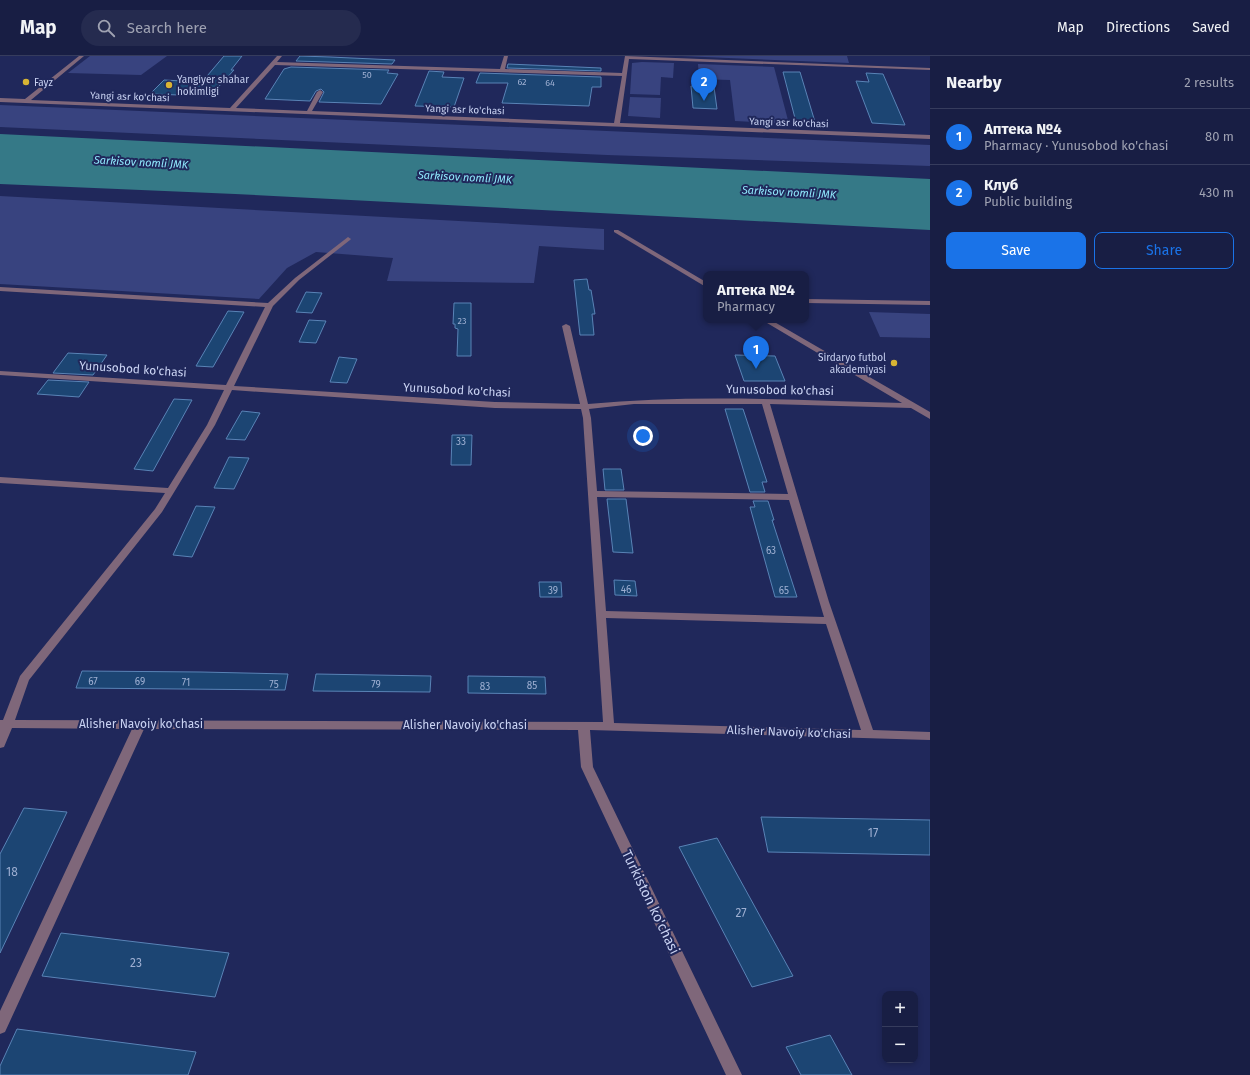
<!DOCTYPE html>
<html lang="en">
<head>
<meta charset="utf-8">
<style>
  :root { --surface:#181e44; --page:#252b4f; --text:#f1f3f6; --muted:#9fa2b2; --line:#363c5d; --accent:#1a73e8 }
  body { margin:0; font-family:"Fira Sans",sans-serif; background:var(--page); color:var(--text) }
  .controls { position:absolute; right:12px; bottom:12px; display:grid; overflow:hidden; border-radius:8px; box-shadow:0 2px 6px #0003 }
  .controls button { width:36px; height:36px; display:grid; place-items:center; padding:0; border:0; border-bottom:1px solid var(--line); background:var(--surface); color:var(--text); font:20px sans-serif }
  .you { position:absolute; left:643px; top:380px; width:14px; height:14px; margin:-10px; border:3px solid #fff; border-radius:50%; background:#1a73e8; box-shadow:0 0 0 6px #1a73e833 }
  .badge { display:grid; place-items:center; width:26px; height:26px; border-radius:50%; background:var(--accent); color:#fff; font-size:13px; font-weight:700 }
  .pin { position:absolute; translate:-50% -33px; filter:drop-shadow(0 1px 2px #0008) }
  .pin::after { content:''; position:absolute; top:21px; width:14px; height:12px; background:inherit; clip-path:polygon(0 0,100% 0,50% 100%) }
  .popup { position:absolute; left:703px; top:215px; width:106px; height:52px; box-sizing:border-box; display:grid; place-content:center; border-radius:8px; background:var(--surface); filter:drop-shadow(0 1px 3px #0005); font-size:13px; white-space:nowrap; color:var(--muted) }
  .popup b { font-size:15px; color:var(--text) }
  .popup::after { content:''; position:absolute; left:50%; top:100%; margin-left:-8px; border:8px solid transparent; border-top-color:var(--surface) }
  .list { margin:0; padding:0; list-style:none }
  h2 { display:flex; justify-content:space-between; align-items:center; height:52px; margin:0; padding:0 16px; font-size:17px }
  h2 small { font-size:13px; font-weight:400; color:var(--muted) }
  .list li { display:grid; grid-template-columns:26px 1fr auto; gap:12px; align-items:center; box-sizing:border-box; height:56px; padding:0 16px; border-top:1px solid var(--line) }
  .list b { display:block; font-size:15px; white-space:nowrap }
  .list p { margin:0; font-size:13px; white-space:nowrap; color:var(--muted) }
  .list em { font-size:13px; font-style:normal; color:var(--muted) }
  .actions { display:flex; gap:8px; padding:12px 16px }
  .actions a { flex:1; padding:9px 0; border:1px solid var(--accent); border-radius:8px; text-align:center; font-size:14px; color:var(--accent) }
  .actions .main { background:var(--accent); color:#fff }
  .icon { flex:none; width:22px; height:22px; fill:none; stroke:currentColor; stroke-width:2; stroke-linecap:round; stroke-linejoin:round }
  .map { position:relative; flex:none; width:930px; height:1019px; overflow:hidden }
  header { display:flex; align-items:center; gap:24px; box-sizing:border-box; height:56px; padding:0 20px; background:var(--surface); border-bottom:1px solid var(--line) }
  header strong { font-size:19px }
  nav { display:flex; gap:22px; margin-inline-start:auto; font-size:14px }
  .search { width:280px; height:36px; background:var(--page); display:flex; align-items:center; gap:10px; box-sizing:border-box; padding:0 14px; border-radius:22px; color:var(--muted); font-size:15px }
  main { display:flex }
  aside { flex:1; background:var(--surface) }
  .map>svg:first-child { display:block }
</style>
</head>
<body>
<header>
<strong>Map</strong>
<div class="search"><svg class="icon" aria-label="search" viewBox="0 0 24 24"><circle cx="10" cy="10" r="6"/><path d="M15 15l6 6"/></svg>Search here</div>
<nav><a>Map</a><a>Directions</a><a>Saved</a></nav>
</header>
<main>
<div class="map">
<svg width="930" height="1019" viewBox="0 0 930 1019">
  <rect width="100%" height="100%" fill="#20285b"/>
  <!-- green -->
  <g fill="#38437f">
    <polygon points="90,0 167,0 141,19 68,17"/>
    <polygon points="681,0 847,0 849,7"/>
    <polygon points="642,6 674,7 673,22 661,21 660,39 630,38 632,7"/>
    <polygon points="698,8 774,11 789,68 735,65 730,24 699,23"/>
    <polygon points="630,41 661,42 660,62 628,60"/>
    <polygon points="0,49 930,89 930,110 607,99 0,71"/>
    <polygon points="0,140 604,173 604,194 539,190 534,227 387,225 393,202 316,196 287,212 259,243 0,228"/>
    <polygon points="869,256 930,258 930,282 880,281"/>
  </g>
  <!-- water -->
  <polygon fill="#357987" points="0,78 930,123 930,174 235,138 0,128"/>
  <!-- building -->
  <g fill="#1c4573" stroke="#5983b6">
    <polygon points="224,0 242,0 231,14 234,14 210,40 150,38 164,24 202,26"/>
    <polygon points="300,0 330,1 395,4 392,8 296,5"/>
    <polygon points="508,8 601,12 601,15 507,12"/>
    <polygon points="291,11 389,14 387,17 398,18 381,48 319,46 324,36 321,33 316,35 310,45 265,43 284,13"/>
    <polygon points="429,15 444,16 442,21 464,22 454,51 415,50"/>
    <polygon points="783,16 800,16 815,66 796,66"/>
    <polygon points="480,17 601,21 601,31 592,31 589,50 502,47 508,27 476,27"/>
    <polygon points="866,17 883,18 905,69 872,67 856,25 869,26"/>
    <polygon points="691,30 714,31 717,53 693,52"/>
    <polygon points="587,223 589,234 591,234 595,258 592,258 594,279 580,279 574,224"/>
    <polygon points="306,236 322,237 312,257 296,256"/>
    <polygon points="454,247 471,247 471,300 457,300 458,273 455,272 455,268 453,268"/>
    <polygon points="228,255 244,256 213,311 196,310"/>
    <polygon points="309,264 326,265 316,287 299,286"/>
    <polygon points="68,297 107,299 93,319 53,317"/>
    <polygon points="735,299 775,300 785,325 744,325"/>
    <polygon points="339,301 357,303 347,327 330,326"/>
    <polygon points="48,324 89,326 79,341 37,338"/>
    <polygon points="174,343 192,344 153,415 134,413"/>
    <polygon points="725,353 743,353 767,426 762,426 765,436 750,436"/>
    <polygon points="242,355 260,357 245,384 226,383"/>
    <polygon points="452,379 472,379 471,409 451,409"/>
    <polygon points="229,401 249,402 234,433 214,432"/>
    <polygon points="603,413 621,413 624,434 605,434"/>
    <polygon points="607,443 626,443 633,497 613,496"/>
    <polygon points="753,445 768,445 774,464 772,464 797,541 775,541 750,451 755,451"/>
    <polygon points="196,450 215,451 192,501 173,499"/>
    <polygon points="614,524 635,525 637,540 615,539"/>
    <polygon points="539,526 561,526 562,541 540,541"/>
    <polygon points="82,615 201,616 288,618 285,634 76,632"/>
    <polygon points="316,618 431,620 430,636 313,635"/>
    <polygon points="468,620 545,621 546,638 468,637"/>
    <polygon points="24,752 67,756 0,897 0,798"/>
    <polygon points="761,761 930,764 930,799 768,796"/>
    <polygon points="717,782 793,920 752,931 679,791"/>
    <polygon points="61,877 229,897 215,941 42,920"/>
    <polygon points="17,973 196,996 188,1019 0,1019 0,1010"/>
    <polygon points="830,979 852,1019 801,1019 786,991"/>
  </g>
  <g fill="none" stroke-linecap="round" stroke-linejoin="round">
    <!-- minor -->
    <g fill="#7f677a" fill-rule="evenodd">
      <path d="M79,0H84L31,44L230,52L277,0H282L277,6L500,13L504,0H508L505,13L622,17L625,0L930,12V14L629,3L620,67L930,79V83L0,46V42L25,43ZM275,9L622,20L614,67L312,55L323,36L320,34L317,36L307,55L236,52Z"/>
      <polygon points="614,174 618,174 706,226 706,231 614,176"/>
      <path d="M348,181L351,183L350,184L299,224L273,250L234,330L495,346L580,348L562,270L566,268L570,270L588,348C692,338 798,344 902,347L762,264H771L930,356V363L911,352L770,348L829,546L873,674L930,676V684L590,674L593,711L742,1019H726L581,711L578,674L144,673L5,976L0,978V955L132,673L12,672L4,691L0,692V664H3L20,620L155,453L165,437L0,427V421L168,432L207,369L224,334L0,319V315L226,329L265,251L0,235V231L268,247L295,222ZM232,334L495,352L581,353L583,362L603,666L15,664L29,624L162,456L215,369ZM634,348H762L788,438L597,435L591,362L589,353ZM597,441L789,444L824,561L606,555ZM606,562L826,568L861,674L614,667Z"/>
      <polygon points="806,243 930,245 930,249 806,247"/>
    </g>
  </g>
  <!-- markers -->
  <g fill="#d7b434" stroke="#20285b" stroke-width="1.5">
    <circle cx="26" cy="26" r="4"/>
    <circle cx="169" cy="29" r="4"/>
    <circle cx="894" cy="307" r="4"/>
  </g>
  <g text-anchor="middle" stroke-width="4" stroke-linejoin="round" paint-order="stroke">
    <!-- far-number labels -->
    <g font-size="9" fill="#9eafd2">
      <text x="367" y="22">50</text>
      <text x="522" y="29">62</text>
      <text x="550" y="30">64</text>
      <text x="462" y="268">23</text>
    </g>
    <!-- far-poi labels -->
    <g font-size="10" fill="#c9d2f2" stroke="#20285b" text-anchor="start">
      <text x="177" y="27">Yangiyer shahar<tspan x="177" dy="12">hokimligi</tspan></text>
      <text x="34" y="30">Fayz</text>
      <text x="886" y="305" text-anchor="end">Sirdaryo futbol<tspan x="886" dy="12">akademiyasi</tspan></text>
    </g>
    <!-- far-street labels -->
    <g font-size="10" fill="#c9d2f2" stroke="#20285b">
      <text transform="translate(130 40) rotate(2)" y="4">Yangi asr ko'chasi</text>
      <text transform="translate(465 53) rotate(2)" y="4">Yangi asr ko'chasi</text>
      <text transform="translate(789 66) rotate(2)" y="4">Yangi asr ko'chasi</text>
    </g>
    <!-- number labels -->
    <g font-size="10" fill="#9eafd2">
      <text x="461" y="389">33</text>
      <text x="771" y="498">63</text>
      <text x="626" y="537">46</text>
      <text x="553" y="538">39</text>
      <text x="784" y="538">65</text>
      <text x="93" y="629">67</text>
      <text x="140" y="629">69</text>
      <text x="186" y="630">71</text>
      <text x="274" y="632">75</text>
      <text x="376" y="632">79</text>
      <text x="532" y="633">85</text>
      <text x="485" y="634">83</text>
    </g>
    <!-- far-water labels -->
    <g font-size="11" font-style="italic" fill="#90e9fd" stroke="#20285b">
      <text transform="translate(141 106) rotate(3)" y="4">Sarkisov nomli JMK</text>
      <text transform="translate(465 121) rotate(3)" y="4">Sarkisov nomli JMK</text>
      <text transform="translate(789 136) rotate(3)" y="4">Sarkisov nomli JMK</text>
    </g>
    <!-- street labels -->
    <g font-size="12" fill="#c9d2f2" stroke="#20285b">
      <text transform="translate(133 313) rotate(4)" y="4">Yunusobod ko'chasi</text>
      <text transform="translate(457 334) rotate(3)" y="4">Yunusobod ko'chasi</text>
      <text transform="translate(780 334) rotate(1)" y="4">Yunusobod ko'chasi</text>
      <text x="141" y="672">Alisher Navoiy ko'chasi</text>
      <text x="465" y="673">Alisher Navoiy ko'chasi</text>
      <text transform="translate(789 676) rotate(2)" y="4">Alisher Navoiy ko'chasi</text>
    </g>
    <!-- near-number labels -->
    <g font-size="12" fill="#9eafd2">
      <text x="873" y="781">17</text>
      <text x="12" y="820">18</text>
      <text x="741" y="861">27</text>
      <text x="136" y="911">23</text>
    </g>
    <!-- near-street labels -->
    <g font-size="14" fill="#c9d2f2" stroke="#20285b">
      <text transform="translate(651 846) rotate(64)" y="5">Turkiston ko'chasi</text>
    </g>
  </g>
</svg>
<div class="controls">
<button>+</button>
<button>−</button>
</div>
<div class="you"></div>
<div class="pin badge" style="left:756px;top:313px">1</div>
<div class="popup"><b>Аптека №4</b>Pharmacy</div>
<div class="pin badge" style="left:704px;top:45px">2</div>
</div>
<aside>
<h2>Nearby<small>2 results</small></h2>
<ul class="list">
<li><span class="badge">1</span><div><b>Аптека №4</b><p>Pharmacy · Yunusobod ko'chasi</p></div><em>80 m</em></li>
<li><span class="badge">2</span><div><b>Клуб</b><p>Public building</p></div><em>430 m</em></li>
</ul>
<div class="actions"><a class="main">Save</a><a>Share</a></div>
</aside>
</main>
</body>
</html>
